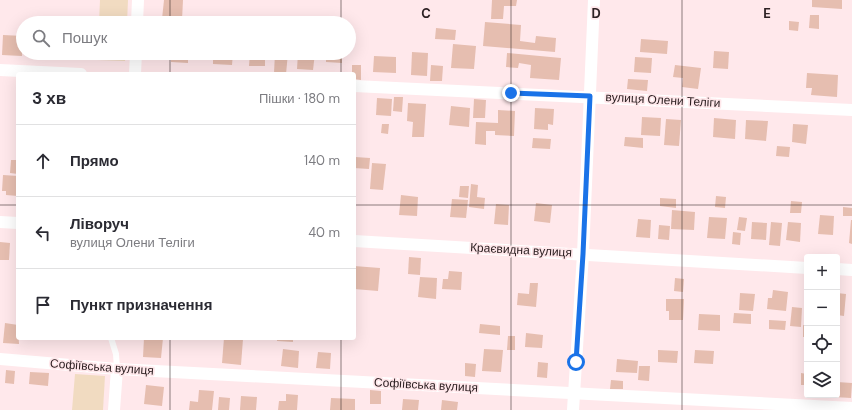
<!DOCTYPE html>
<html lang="uk">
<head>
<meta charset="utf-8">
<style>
  :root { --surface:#fff; --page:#f2f2f3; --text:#2b2b33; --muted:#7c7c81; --line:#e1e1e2 }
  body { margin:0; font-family:"DM Sans",sans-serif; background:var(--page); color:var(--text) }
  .controls { position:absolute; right:12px; bottom:12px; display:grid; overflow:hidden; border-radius:4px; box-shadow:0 4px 16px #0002 }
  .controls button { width:36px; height:36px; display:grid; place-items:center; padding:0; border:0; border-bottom:1px solid var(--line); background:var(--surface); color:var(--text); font:20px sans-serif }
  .stop { position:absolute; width:12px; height:12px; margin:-9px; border:3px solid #1a73e8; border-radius:50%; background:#fff }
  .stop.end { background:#1a73e8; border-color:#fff; box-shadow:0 1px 4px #0008 }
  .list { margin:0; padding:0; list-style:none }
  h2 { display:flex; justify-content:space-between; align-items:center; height:52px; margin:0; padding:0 16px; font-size:17px }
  h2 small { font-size:13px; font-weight:400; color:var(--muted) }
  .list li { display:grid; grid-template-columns:26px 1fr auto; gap:12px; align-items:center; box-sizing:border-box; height:72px; padding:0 16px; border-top:1px solid var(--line) }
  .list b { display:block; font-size:15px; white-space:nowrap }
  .list p { margin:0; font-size:13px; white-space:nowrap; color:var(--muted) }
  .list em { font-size:13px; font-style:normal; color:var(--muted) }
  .icon { flex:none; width:22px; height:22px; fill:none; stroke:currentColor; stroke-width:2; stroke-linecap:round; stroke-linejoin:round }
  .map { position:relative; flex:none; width:852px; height:410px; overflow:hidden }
  .search { position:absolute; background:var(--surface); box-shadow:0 4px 16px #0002; left:16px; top:16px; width:340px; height:44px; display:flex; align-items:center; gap:10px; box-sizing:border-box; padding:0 14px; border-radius:22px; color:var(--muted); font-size:15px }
  .panel { position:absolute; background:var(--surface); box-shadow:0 4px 16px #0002; left:16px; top:72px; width:340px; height:268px; border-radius:4px }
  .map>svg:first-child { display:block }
</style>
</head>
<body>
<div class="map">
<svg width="852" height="410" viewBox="0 0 852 410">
  <rect width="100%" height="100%" fill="#ffe8eb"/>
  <!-- green -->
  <g fill="#f1dbc1">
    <polygon points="100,0 128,0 127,23 99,23"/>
    <polygon points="98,53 126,53 125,61 97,60"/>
    <polygon points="75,374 105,376 103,410 72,410"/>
  </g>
  <!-- building -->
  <g fill="#e6beb0">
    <polygon points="164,0 183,0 182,20 162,19"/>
    <polygon points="492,0 517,0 516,6 504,6 503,19 491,19"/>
    <polygon points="812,0 842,0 842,9 812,7"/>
    <polygon points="810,15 819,15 819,29 809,28"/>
    <polygon points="55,19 74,20 73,23 54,23"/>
    <polygon points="251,20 267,21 267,23 251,23"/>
    <polygon points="789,21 799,22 798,31 789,30"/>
    <polygon points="485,22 521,25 520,41 535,43 536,36 556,38 555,52 483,46"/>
    <polygon points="436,28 456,30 455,40 435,39"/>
    <polygon points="3,35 23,36 22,56 2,55"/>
    <polygon points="641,39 668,41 667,54 640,52"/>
    <polygon points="453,44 476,46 474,69 451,68"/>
    <polygon points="714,51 729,52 728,69 713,68"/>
    <polygon points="412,52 428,53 427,76 411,75"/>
    <polygon points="55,53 71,53 71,60 55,59"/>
    <polygon points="171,53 188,53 188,63 171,62"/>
    <polygon points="213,53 233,53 232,65 213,64"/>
    <polygon points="250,53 265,53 265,66 249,66"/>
    <polygon points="275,53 288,53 286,74 274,73"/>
    <polygon points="298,53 315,53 313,70 297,69"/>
    <polygon points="326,53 342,53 342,63 326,62"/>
    <polygon points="507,53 561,58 559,80 530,78 531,65 519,63 518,68 506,67"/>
    <polygon points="374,56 396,57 396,73 373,72"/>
    <polygon points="635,57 652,58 651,73 634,72"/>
    <polygon points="352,65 361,65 361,80 354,79 354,74 352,74"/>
    <polygon points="431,65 443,66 442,81 430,81"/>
    <polygon points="675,65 701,68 698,89 682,87 683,78 673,77"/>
    <polygon points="807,73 838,75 837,97 811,95 812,88 806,88"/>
    <polygon points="628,79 648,80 647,91 627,89"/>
    <polygon points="394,97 403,97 402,112 393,111"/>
    <polygon points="377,98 392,99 391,116 376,115"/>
    <polygon points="474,99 486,100 485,118 473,118"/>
    <polygon points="408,103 426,104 424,137 412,137 413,122 407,121"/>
    <polygon points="451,106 470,108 469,127 449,125"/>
    <polygon points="535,108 554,109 553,125 548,124 548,130 534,129"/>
    <polygon points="498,110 515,111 514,136 495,135 495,131 486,131 486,145 475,144 476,122 498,123"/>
    <polygon points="642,117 661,118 660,136 641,135"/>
    <polygon points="714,118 736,120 735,139 713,137"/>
    <polygon points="666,119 681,120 679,146 664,145"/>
    <polygon points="746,120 768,121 766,141 745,139"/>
    <polygon points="382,124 389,124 388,134 381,133"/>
    <polygon points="793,124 808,125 806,144 792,142"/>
    <polygon points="625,137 643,138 643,148 624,146"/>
    <polygon points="533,138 551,139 550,149 532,148"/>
    <polygon points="777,146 790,147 789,157 776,156"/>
    <polygon points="355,157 370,158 369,169 354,168"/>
    <polygon points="11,160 18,160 18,174 10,173"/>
    <polygon points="372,163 386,164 383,190 370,189"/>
    <polygon points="3,175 18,176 18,196 6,195 6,191 2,191"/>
    <polygon points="471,184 478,185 477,197 485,198 484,209 469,207"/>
    <polygon points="460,186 469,186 468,198 459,197"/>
    <polygon points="401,195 418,197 417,216 399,215"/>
    <polygon points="716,196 726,197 725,208 715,207"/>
    <polygon points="660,198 676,199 676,208 660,206"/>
    <polygon points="452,199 468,200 466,218 450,217"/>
    <polygon points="791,201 802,202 801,213 790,213"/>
    <polygon points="536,203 552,205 550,223 534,221"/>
    <polygon points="496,204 509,205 508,225 494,224"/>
    <polygon points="843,207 852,208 852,216 843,216"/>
    <polygon points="672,210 695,212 694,230 671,229"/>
    <polygon points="820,215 834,216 833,235 818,234"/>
    <polygon points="709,217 727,218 725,239 707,238"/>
    <polygon points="739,217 747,218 745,231 737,230"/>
    <polygon points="638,219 651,220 650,238 636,237"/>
    <polygon points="851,220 852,220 852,244 849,243"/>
    <polygon points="752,222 767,223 766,240 751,239"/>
    <polygon points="771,222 782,223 780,246 769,245"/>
    <polygon points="788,222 801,223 800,242 786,240"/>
    <polygon points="659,225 670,226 669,240 658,239"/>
    <polygon points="733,232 741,233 740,245 732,244"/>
    <polygon points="0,242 10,243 9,260 0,260"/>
    <polygon points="409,257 421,258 420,275 408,274"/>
    <polygon points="354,266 380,268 378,291 354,289"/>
    <polygon points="449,271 462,272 461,290 442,289 443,279 448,279"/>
    <polygon points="420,277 437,278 436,299 418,297"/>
    <polygon points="675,278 684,279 683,292 674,291"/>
    <polygon points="530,283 538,283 536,307 517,305 518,293 529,294"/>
    <polygon points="773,290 788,292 786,311 767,309 768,298 772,298"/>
    <polygon points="740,293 755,294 753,311 739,310"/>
    <polygon points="837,293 846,294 844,316 837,315"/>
    <polygon points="666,299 684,299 683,320 669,320 669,311 666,311"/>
    <polygon points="792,307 802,308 801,327 790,326"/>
    <polygon points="734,313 751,314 751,324 733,323"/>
    <polygon points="699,314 720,315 720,331 698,330"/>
    <polygon points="769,320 786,321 785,330 769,329"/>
    <polygon points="5,323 18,325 19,344 3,343"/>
    <polygon points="480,324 500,326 500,335 479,333"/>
    <polygon points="803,325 807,326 807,337 803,337"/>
    <polygon points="526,333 543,335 542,348 525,347"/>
    <polygon points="508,336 515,336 515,350 507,350"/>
    <polygon points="144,338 163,338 161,358 143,357"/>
    <polygon points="224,338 243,339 241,365 222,363"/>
    <polygon points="277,338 293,338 293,342 277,341"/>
    <polygon points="283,349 299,351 298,368 281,366"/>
    <polygon points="484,349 503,350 501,372 482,371"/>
    <polygon points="658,350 678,351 677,363 658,362"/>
    <polygon points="695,350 714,351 713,364 694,363"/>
    <polygon points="318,352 331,353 330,369 316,368"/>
    <polygon points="617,359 638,361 637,373 616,372"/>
    <polygon points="538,362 548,363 547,378 537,377"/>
    <polygon points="465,363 476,364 475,377 465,376"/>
    <polygon points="639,366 650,366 649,381 638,380"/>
    <polygon points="6,370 15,371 14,384 5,383"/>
    <polygon points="30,372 49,373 48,386 29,384"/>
    <polygon points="801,373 807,374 807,385 801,385"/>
    <polygon points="611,380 623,381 623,389 610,389"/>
    <polygon points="837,382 852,383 851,398 834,397 834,395 837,395"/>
    <polygon points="146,385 164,387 162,406 144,404"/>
    <polygon points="199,390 214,391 212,410 189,410 190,401 198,402"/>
    <polygon points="370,390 381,391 381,404 370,404"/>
    <polygon points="286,394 298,395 297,410 278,410 279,401 286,401"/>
    <polygon points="241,396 257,397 256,410 240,410"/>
    <polygon points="219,397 230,398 229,410 218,410"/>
    <polygon points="331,398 355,399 355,410 330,410"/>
    <polygon points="403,399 419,400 418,410 402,410"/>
    <polygon points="442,400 458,402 457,410 441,410"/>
  </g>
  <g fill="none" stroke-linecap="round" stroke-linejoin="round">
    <!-- lane -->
    <polyline stroke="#fff" stroke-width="6" points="111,338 116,354 117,369"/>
    <!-- street -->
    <g stroke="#fff" stroke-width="12">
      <polyline points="137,23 138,0"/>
      <polyline points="0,70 81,74"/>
      <polyline points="135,74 136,53"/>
      <polyline points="354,86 852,110"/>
      <polyline points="0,222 18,223"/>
      <polyline points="354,241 807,268"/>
      <polyline points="837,269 852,270"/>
      <polyline points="0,359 117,369 852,408"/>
      <polyline points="114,410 117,369"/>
      <polyline points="573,410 583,254 594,0"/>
    </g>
  </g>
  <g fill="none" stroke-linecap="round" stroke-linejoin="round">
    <!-- route -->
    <polyline stroke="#1a73e8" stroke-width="5" points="511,93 590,96 583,254 576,362"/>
  </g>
  <!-- grid -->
  <path fill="none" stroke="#2e2123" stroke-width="1" stroke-opacity="0.55" d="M170,0V23M341,0V23M511,0V410M682,0V410M170,53V74M341,53V74M0,205H18M354,205H852M170,338V410M341,338V410"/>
  <g text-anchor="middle" stroke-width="3.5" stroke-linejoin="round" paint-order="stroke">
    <!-- street labels -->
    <g font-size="12" fill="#2e2123" stroke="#ffe8eb">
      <text transform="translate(663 100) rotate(3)" y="4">вулиця Олени Теліги</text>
      <text transform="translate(521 250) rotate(3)" y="4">Краєвидна вулиця</text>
      <text transform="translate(102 367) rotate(4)" y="4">Софіївська вулиця</text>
      <text transform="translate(426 385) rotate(3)" y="4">Софіївська вулиця</text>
    </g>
  </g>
  <g font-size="13" text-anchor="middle" font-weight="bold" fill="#2e2123" stroke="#ffe8eb" stroke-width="3.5" stroke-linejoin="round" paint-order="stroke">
    <text x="426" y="18">C</text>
    <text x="596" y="18">D</text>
    <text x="767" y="18">E</text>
  </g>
</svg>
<div class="controls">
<button>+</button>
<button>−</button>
<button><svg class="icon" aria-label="locate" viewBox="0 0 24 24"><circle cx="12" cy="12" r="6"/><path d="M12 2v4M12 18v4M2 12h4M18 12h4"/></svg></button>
<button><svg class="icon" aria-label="layers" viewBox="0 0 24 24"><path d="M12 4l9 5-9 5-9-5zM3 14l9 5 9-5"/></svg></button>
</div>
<div class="stop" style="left:576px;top:362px"></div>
<div class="stop end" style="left:511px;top:93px"></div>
<div class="search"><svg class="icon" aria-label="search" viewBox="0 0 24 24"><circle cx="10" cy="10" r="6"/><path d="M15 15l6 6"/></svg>Пошук</div>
<section class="panel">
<h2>3 хв<small>Пішки · 180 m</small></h2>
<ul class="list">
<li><svg class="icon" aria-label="ahead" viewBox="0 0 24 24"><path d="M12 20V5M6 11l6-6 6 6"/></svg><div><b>Прямо</b></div><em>140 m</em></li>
<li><svg class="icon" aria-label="left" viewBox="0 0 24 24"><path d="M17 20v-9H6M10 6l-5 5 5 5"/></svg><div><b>Ліворуч</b><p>вулиця Олени Теліги</p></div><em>40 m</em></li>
<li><svg class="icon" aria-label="arrive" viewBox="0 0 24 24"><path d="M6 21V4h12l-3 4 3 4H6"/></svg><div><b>Пункт призначення</b></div></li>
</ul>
</section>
</div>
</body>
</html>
